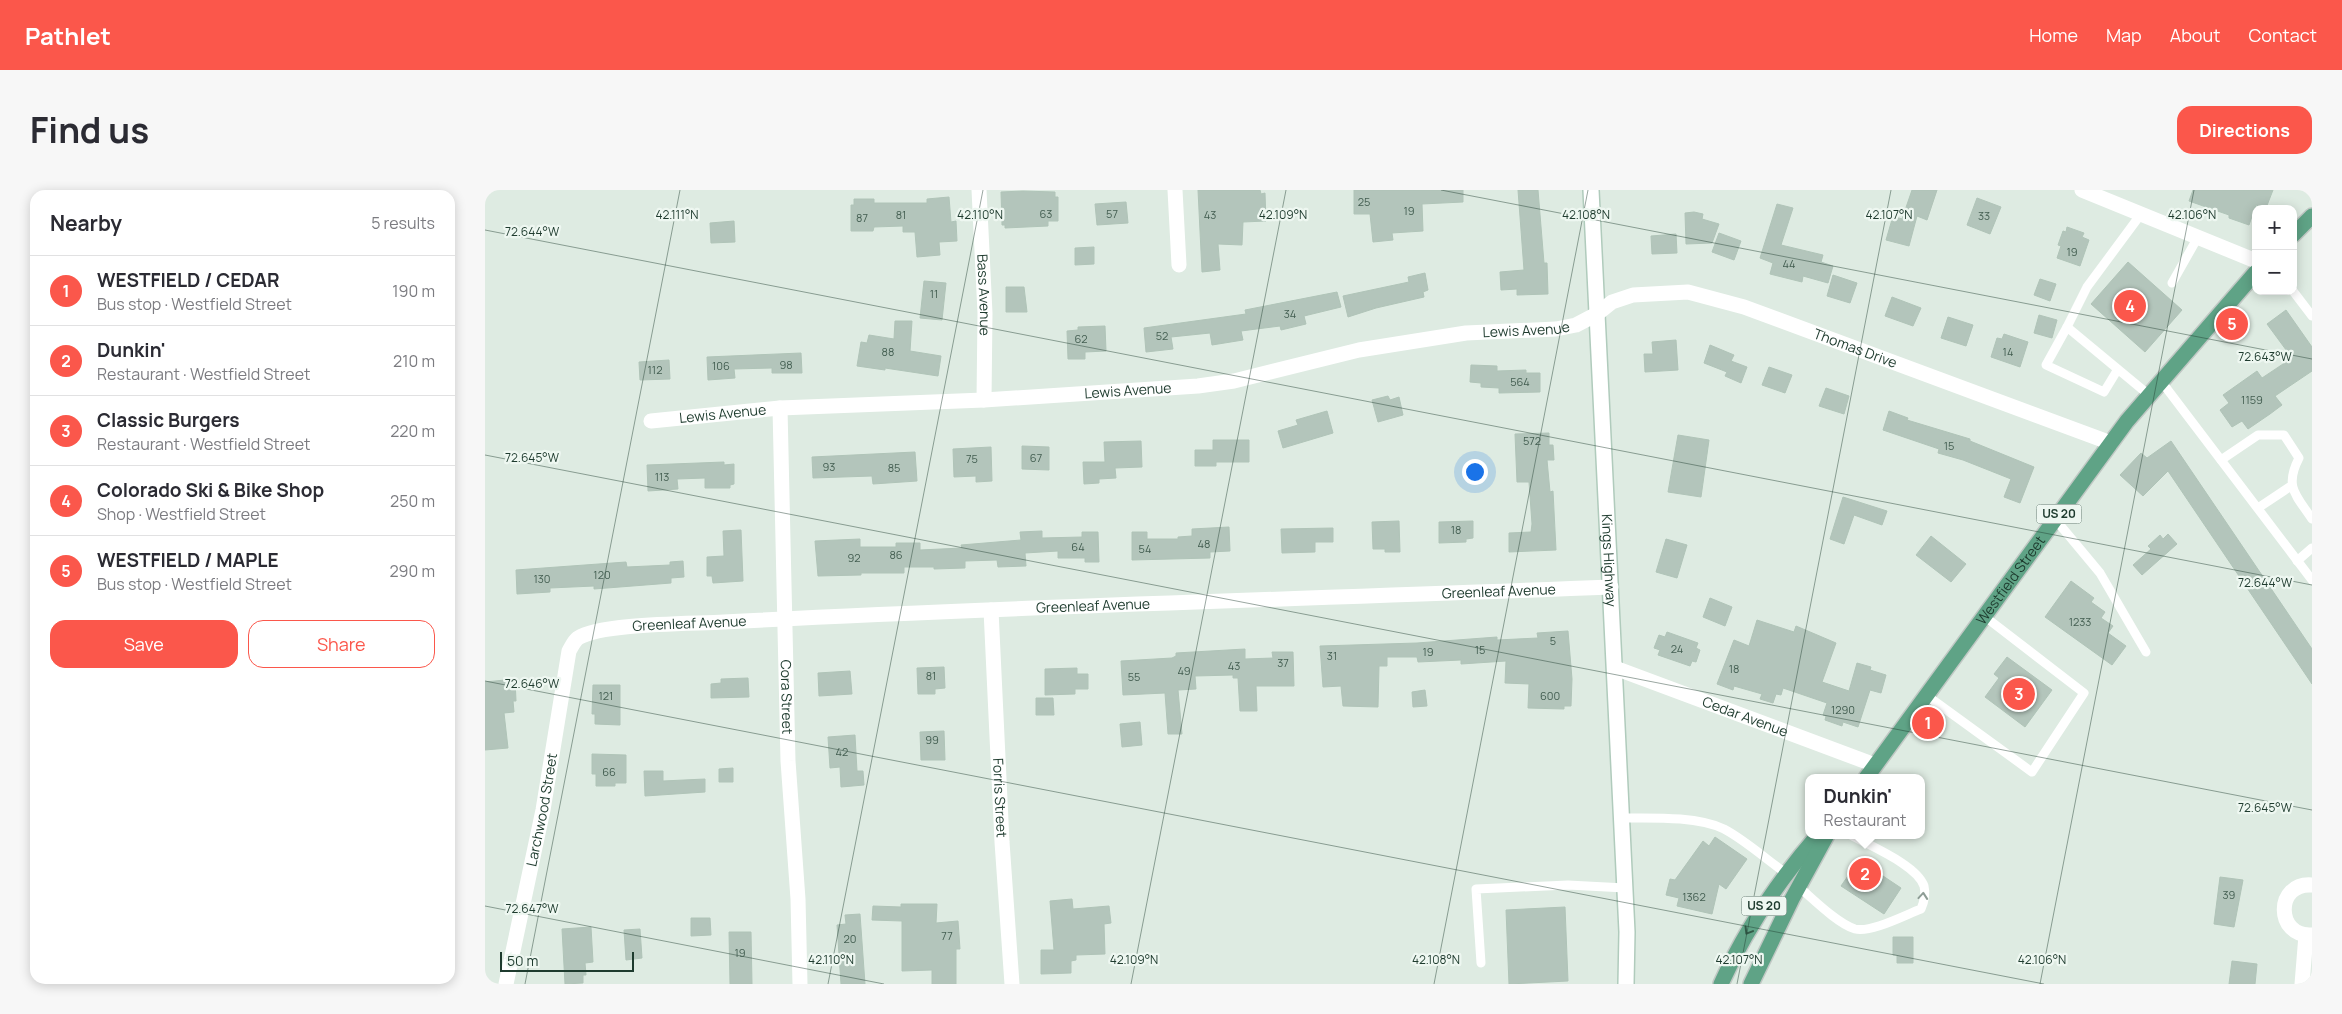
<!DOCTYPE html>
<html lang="en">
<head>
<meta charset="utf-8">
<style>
  :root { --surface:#fff; --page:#f7f7f7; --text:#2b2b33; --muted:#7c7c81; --line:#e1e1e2; --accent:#fb574b }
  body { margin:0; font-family:Manrope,sans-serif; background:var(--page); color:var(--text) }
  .controls { position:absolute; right:15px; top:15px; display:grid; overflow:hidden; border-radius:10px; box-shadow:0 2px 12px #0003 }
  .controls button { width:45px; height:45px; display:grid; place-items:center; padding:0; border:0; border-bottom:1px solid var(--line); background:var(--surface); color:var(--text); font:25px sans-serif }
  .scale { position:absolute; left:15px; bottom:12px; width:134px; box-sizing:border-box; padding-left:5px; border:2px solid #1e3b2e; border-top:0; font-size:14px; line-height:18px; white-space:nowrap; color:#1e3b2e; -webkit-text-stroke:4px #eef7f1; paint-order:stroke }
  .you { position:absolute; left:989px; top:281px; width:18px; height:18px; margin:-12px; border:4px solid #fff; border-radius:50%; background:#1a73e8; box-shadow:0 0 0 8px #1a73e833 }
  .badge { display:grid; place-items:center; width:32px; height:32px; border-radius:50%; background:var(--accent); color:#fff; font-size:16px; font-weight:700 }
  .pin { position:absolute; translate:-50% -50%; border:2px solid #fff; box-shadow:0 1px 5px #0006 }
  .popup { position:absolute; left:1320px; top:584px; width:120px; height:65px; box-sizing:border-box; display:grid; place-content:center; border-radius:10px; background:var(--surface); filter:drop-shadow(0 1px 4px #0005); font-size:16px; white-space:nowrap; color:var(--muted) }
  .popup b { font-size:19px; color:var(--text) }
  .popup::after { content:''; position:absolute; left:50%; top:100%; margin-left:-10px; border:10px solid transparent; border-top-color:var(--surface) }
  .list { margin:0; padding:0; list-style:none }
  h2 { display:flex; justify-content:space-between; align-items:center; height:65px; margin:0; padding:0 20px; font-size:21px }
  h2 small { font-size:16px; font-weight:400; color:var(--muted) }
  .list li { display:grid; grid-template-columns:32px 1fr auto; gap:15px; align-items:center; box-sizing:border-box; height:70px; padding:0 20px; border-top:1px solid var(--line) }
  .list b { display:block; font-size:19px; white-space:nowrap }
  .list p { margin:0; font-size:16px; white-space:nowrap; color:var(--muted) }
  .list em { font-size:16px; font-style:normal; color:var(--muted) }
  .actions { display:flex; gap:10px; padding:15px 20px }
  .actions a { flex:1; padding:11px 0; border:1px solid var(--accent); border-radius:15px; text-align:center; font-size:18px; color:var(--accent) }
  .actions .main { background:var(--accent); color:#fff }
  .map { position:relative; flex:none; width:1827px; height:794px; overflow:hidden; border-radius:15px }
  header { display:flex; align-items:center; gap:30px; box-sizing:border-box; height:70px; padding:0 25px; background:var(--accent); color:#fff }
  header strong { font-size:24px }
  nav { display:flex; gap:28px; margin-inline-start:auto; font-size:18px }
  .intro { display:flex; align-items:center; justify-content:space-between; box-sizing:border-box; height:120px; padding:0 30px }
  h1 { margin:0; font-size:35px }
  .button { padding:12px 22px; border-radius:15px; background:var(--accent); color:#fff; font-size:18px; font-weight:700 }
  main { display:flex; gap:30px; padding:0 30px }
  aside { flex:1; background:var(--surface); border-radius:15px; box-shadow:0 2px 12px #0003 }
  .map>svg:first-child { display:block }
</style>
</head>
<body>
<header>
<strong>Pathlet</strong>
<nav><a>Home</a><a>Map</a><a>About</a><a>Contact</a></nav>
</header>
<div class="intro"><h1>Find us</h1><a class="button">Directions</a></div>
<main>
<aside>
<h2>Nearby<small>5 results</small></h2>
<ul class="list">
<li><span class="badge">1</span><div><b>WESTFIELD / CEDAR</b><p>Bus stop · Westfield Street</p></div><em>190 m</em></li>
<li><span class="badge">2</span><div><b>Dunkin'</b><p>Restaurant · Westfield Street</p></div><em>210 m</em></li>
<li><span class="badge">3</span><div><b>Classic Burgers</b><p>Restaurant · Westfield Street</p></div><em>220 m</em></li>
<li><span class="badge">4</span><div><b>Colorado Ski &amp; Bike Shop</b><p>Shop · Westfield Street</p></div><em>250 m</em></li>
<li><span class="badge">5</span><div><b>WESTFIELD / MAPLE</b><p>Bus stop · Westfield Street</p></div><em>290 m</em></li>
</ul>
<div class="actions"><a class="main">Save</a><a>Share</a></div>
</aside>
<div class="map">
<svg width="1827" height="794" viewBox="0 0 1827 794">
  <rect width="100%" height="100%" fill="#deebe2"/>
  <!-- building -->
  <g fill="#b3c5bb" stroke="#b0c4b8">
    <polygon points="713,0 775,0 776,4 780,3 781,31 758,32 757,55 733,54 735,80 717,82"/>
    <polygon points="869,0 978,0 978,12 937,14 938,41 907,43 908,50 888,52 885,24 869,24"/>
    <polygon points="1033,0 1053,0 1059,73 1062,73 1063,104 1032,105 1032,99 1016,100 1015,82 1039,80"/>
    <polygon points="1427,0 1452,0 1442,30 1432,26 1424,56 1401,50 1408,26 1417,29"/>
    <polygon points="1708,0 1788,0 1781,18 1771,15 1764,35 1744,28 1744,25 1704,11"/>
    <polygon points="538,1 570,2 570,7 573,7 573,31 563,31 563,36 520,38 520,35 517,35 516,2"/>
    <polygon points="464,7 466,32 471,31 472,51 454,52 455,65 432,67 430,42 418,42 418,36 389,37 388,41 366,41 366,15 369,15 369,9 389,9 389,13 442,13 442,9"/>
    <polygon points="1492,8 1516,17 1505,44 1482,35"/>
    <polygon points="641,12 643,33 612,35 610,14"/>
    <polygon points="1292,14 1308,18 1296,55 1338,65 1336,72 1348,76 1343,93 1318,86 1317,92 1285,84 1288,73 1275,68"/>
    <polygon points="1209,22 1218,24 1217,29 1234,34 1227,53 1201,54 1200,23"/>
    <polygon points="249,31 250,52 226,53 225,33"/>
    <polygon points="1582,37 1599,43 1597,47 1604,50 1595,76 1572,68 1576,56 1573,55 1578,41 1581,42"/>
    <polygon points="1234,43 1256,51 1249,70 1227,62"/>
    <polygon points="1191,44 1192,63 1167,64 1166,46"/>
    <polygon points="609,57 609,74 590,75 590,58"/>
    <polygon points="1643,72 1697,120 1660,162 1606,114"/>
    <polygon points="940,83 943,100 938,102 939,107 891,118 863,127 858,106 924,92 923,87"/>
    <polygon points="1348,85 1372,93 1365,113 1342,106"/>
    <polygon points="1555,89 1571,94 1565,111 1549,105"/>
    <polygon points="439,91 461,93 457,130 435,128"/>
    <polygon points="521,97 539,97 542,122 521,122"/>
    <polygon points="852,102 856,117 819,126 821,134 796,140 795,136 756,141 758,150 727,155 725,143 686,147 688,159 661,162 659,138 761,124 760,120"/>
    <polygon points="1407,107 1436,118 1428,136 1400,126"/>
    <polygon points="1801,120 1827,157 1827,181 1790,206 1797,215 1785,224 1763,239 1757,231 1747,237 1735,220 1744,213 1738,205 1772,181 1777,188 1807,168 1782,134"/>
    <polygon points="1554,125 1572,130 1567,148 1549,143"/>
    <polygon points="1463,127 1488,135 1481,156 1456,148"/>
    <polygon points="410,131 427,131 425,161 456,166 453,186 400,178 400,180 372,176 376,152 382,153 384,145 409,149"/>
    <polygon points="620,136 621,161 600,162 600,169 583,169 582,141 593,140 593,137"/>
    <polygon points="1519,144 1543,152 1535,177 1506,167 1512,148 1517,149"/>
    <polygon points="1191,150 1193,180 1160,182 1159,164 1168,164 1167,152"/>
    <polygon points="1225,155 1249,165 1246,171 1262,177 1256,193 1240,186 1242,182 1219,173"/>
    <polygon points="316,163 317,183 287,183 287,178 249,179 250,188 223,190 222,167"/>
    <polygon points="184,170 185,189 155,190 154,172"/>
    <polygon points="986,175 1012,176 1012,181 1041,180 1041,183 1055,183 1055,202 1014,203 1014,198 996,197 996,193 985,192"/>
    <polygon points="1284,177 1307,185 1300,203 1277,195"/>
    <polygon points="1341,198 1364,206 1359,224 1334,216"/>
    <polygon points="903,206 905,210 914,207 918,225 893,232 887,210"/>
    <polygon points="842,221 848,243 798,258 793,241 813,235 811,230"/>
    <polygon points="1404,221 1423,228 1422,230 1485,249 1485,251 1549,277 1535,313 1519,307 1526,289 1478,270 1453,263 1454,259 1398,240"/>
    <polygon points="1064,243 1064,255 1068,255 1069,270 1062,270 1065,302 1068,301 1071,360 1024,362 1024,343 1046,342 1047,334 1044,292 1032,292 1030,244"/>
    <polygon points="1193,245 1224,250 1216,307 1183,302"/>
    <polygon points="728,250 764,250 764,272 731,272 731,276 710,276 710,260 728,260"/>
    <polygon points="656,251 657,277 630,278 631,288 614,289 614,293 599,294 598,272 620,272 619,252"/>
    <polygon points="1686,251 1827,459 1827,494 1683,281 1658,306 1635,285 1656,263 1662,268"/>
    <polygon points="537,256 564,257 564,280 537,279"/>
    <polygon points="506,257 507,291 491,292 491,286 469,287 468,259"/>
    <polygon points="430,262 432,291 388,294 387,286 328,288 327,267"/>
    <polygon points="239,272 239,275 249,274 249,294 245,295 245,298 220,298 220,288 192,289 193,299 163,301 162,275"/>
    <polygon points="1358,307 1402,321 1397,335 1369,325 1359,354 1345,349"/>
    <polygon points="914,331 915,362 900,362 900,359 888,359 887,332"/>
    <polygon points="988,331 988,348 981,349 981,352 954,353 954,332"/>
    <polygon points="744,337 745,361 725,362 725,368 647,370 647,342 662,342 662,349 693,349 693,347 707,346 707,339"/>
    <polygon points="848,338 848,352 830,352 830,362 797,363 796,339"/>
    <polygon points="256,340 258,391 228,393 227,386 222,386 222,367 239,366 238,341"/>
    <polygon points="557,341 557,348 597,347 597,342 613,342 614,372 600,372 600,368 573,368 573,361 540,363 541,376 513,377 512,370 480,371 480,378 449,379 449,377 419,377 419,383 376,383 376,385 333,386 330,351 375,349 375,357 411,357 411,353 435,353 435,360 477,358 476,355 536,350 535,342"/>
    <polygon points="1683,344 1692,354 1657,385 1648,375 1666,359 1663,356 1675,345 1678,349"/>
    <polygon points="1446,346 1481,374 1466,392 1431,365"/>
    <polygon points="1181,349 1202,355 1192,388 1171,382"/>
    <polygon points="198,371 199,387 186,388 186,393 109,399 109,396 65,398 65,402 32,404 31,380 141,372 142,377 185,375 185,372"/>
    <polygon points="1586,391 1609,408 1606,412 1620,422 1616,428 1628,436 1623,443 1641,456 1627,475 1560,427"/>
    <polygon points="1225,408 1247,417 1240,436 1218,427"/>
    <polygon points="1272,430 1309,442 1311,436 1351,453 1337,492 1364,501 1372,473 1386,477 1385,480 1401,485 1396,503 1385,500 1373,537 1358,532 1357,536 1340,530 1341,526 1338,525 1342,513 1298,498 1296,505 1291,504 1288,513 1275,509 1277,504 1249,496 1248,500 1232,494 1249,450 1264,456"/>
    <polygon points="1083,441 1087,489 1086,516 1079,516 1079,519 1043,518 1044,494 1020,493 1021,471 976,474 976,470 933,472 932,467 902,467 902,476 894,476 893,517 858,516 856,496 838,497 835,456 932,453 1012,447 1012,450 1053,448 1052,443"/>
    <polygon points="1182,442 1213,453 1211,458 1215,460 1211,472 1207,471 1205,476 1173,465 1175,460 1169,458 1174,445 1180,447"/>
    <polygon points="760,459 760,469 788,468 787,462 808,462 809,496 771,496 772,521 755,521 753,488 748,488 748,485 710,486 711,499 693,500 697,544 683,544 680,503 638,505 636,471 687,468 691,466 691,463"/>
    <polygon points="1522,467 1567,500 1540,537 1500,507 1514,488 1509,484"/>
    <polygon points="459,477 460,498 450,499 450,504 433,504 432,478"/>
    <polygon points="592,478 592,484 603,484 603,499 590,499 590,504 560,505 560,479"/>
    <polygon points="365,481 367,504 334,506 333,483"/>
    <polygon points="263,488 264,507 226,508 226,494 236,493 236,489"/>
    <polygon points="30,489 31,511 28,511 29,522 19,523 23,558 0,560 0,492"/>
    <polygon points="108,495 135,495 135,535 110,534 110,524 107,524"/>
    <polygon points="940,500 942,516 928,517 927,502"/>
    <polygon points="551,508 568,508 569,525 551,525"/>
    <polygon points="655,532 657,555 637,557 635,534"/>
    <polygon points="459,541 460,570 436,570 435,542"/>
    <polygon points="370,545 372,581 378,581 379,595 356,597 355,577 345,578 343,547"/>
    <polygon points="107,564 141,565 141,593 130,593 130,596 111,596 111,584 107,584"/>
    <polygon points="248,578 248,592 234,592 234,579"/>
    <polygon points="159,581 178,581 178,591 220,589 220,602 160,606"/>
    <polygon points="1230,647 1262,669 1241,699 1234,694 1227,724 1192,716 1194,708 1181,705 1185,689 1190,690 1218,651 1224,656"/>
    <polygon points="1374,670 1416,698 1399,724 1356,696"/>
    <polygon points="1735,687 1758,690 1749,737 1729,734"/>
    <polygon points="587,709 588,719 624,716 626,733 619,734 620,764 591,765 591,770 586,771 586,783 556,784 556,760 569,760 565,711"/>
    <polygon points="416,714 452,714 451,733 473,731 475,759 471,759 471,794 447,794 447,780 417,781 417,731 387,730 388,716 416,717"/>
    <polygon points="1080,717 1083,791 1024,794 1021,720"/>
    <polygon points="375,724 380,794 356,794 352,735 361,734 360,725"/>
    <polygon points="206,728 225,728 226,745 206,746"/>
    <polygon points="106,737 108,772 100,773 101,785 98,785 98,793 80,794 77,739"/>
    <polygon points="155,739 157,768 141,770 139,740"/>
    <polygon points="244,742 266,742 267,794 245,794"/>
    <polygon points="1408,747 1428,747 1428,773 1412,773 1412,765 1408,765"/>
    <polygon points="1747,771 1772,774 1770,794 1744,794"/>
  </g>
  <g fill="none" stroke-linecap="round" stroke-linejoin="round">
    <!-- secondary casing -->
    <g stroke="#b0cbbc" stroke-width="18">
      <g id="secondary">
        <path id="s7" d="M1106,0L1142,742L1141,794"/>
      </g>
    </g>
    <!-- primary casing -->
    <g stroke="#c0c8c4" stroke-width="18">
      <g id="primary">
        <polyline points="1808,45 1827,26"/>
        <path id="s8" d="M1381,588L1642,231L1771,82"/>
        <path d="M1236,794C1260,740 1294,690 1333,645"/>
        <polyline points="1266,794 1307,709 1342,645"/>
      </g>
    </g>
    <!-- service -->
    <g stroke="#fff" stroke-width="9">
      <polyline points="1687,93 1713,47"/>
      <polyline points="1808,101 1827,126"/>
      <polyline points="1582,137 1602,97 1656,24"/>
      <polyline points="1633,179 1619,202 1561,175 1582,137 1664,205"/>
      <polyline points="1676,191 1827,390"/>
      <path d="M1736,270L1773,245H1799L1814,268C1799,297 1811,305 1827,329"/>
      <polyline points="1773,318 1806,296"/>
      <polyline points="1570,329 1615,383 1661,462"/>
      <polyline points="1812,371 1827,358"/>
      <polyline points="1441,505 1547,582 1599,503 1499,426"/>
      <path d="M1137,628C1167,628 1212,626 1239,639C1260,650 1282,670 1302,684"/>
      <path d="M1314,697C1328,709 1353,734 1370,739C1386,743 1420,725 1436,719C1439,712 1441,704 1439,696C1432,675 1385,656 1366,645"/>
      <polyline points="996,773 991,699 1083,695 1140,698"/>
    </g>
    <!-- minor -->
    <g stroke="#fff" stroke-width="15">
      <path id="s1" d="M494,0L500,123L499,210"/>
      <polyline points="690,0 694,75"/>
      <polyline points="1597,0 1771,71"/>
      <path id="s2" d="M295,218L303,571L313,709L315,794"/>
      <path id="s3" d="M166,231L295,218L499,210L713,196L749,191L874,160L981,143L1071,139L1091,135L1112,124L1127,112L1148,105L1203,102L1259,117L1626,253"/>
      <path id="s4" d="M506,420L517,652L527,794"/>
      <path id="s5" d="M1130,478L1390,575"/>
      <path d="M1827,695C1790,692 1790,747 1827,745"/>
      <path id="s6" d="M21,794L58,620L84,461C87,456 89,451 93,448C117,433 207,434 239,432C535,416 830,409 1126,397"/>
      <polyline points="1817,794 1821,745"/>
    </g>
    <!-- secondary -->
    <use href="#secondary" stroke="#fff" stroke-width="15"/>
    <!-- primary -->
    <use href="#primary" stroke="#5fa386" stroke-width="15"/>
  </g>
  <!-- one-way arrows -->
  <defs><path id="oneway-chevron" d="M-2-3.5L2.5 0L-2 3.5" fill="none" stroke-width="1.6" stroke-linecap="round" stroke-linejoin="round" transform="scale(1.25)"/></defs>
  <use stroke="#8e9d96" href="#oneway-chevron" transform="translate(1438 706) rotate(-85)"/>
  <use stroke="#325a48" href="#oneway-chevron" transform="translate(1263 741) rotate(121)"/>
  <!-- ticks -->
  <path fill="none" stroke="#1e3b2e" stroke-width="1" stroke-opacity="0.45" d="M956,0L1827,169M0,40L1827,395M0,265L1827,620M0,491L1559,794M0,716L399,794M40,794L195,0M343,794L498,0M646,794L801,0M949,794L1103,0M1252,794L1406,0M1555,794L1709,0"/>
  <g text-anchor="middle" stroke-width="4.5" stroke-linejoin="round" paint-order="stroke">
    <!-- number labels -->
    <g font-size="11" fill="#435e51">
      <text x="879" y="16">25</text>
      <text x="924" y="25">19</text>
      <text x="561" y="28">63</text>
      <text x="627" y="28">57</text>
      <text x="416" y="29">81</text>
      <text x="725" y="29">43</text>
      <text x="1499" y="30">33</text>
      <text x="377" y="32">87</text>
      <text x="1587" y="66">19</text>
      <text x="1304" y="78">44</text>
      <text x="449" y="108">11</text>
      <text x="805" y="128">34</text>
      <text x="677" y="150">52</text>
      <text x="596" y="153">62</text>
      <text x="403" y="166">88</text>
      <text x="1523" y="166">14</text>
      <text x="301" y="179">98</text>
      <text x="236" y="180">106</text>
      <text x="170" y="184">112</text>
      <text x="1035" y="196">564</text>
      <text x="1767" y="214">1159</text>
      <text x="1047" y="255">572</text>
      <text x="1464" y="260">15</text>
      <text x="551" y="272">67</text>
      <text x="487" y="273">75</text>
      <text x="344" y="281">93</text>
      <text x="409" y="282">85</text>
      <text x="177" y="291">113</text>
      <text x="971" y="344">18</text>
      <text x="719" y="358">48</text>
      <text x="593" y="361">64</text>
      <text x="660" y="363">54</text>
      <text x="411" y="369">86</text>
      <text x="369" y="372">92</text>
      <text x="117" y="389">120</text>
      <text x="57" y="393">130</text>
      <text x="1595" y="436">1233</text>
      <text x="1068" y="455">5</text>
      <text x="1192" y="463">24</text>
      <text x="995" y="464">15</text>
      <text x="943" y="466">19</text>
      <text x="847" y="470">31</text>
      <text x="798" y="477">37</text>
      <text x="749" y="480">43</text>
      <text x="1249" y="483">18</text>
      <text x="699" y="485">49</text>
      <text x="446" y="490">81</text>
      <text x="649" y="491">55</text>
      <text x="121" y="510">121</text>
      <text x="1065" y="510">600</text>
      <text x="1358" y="524">1290</text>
      <text x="447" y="554">99</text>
      <text x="357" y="566">42</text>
      <text x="124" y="586">66</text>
      <text x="1744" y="709">39</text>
      <text x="1209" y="711">1362</text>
      <text x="462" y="750">77</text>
      <text x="365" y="753">20</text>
      <text x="255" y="767">19</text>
    </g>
    <!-- shield labels -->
    <g fill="#eef7f1" stroke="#5c7368" stroke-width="1">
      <rect x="1551.5" y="314.5" width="45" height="19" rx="4"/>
      <rect x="1256.5" y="706.5" width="45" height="19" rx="4"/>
    </g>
    <g font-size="12" font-weight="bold" fill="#1e3b2e">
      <text x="1574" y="328">US 20</text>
      <text x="1279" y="720">US 20</text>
    </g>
    <!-- street labels -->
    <g font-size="14" fill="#1e3b2e" stroke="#eef7f1">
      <text dy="5" stroke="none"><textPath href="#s1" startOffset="105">Bass Avenue</textPath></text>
      <text dy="5" stroke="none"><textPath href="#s3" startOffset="882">Lewis Avenue</textPath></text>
      <text dy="5" stroke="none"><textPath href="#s3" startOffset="1229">Thomas Drive</textPath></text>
      <text dy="5" stroke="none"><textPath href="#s3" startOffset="478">Lewis Avenue</textPath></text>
      <text dy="5" stroke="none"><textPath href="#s3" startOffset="72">Lewis Avenue</textPath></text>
      <text dy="5" stroke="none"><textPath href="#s7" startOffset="371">Kings Highway</textPath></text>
      <text dy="5" stroke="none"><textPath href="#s8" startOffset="245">Westfield Street</textPath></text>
      <text dy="5" stroke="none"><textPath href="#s6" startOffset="1278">Greenleaf Avenue</textPath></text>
      <text dy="5" stroke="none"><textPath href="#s6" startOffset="872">Greenleaf Avenue</textPath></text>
      <text dy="5" stroke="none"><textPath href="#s6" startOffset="468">Greenleaf Avenue</textPath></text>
      <text dy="5" stroke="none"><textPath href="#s2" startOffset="289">Cora Street</textPath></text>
      <text dy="5" stroke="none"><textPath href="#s5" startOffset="139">Cedar Avenue</textPath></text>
      <text dy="5" stroke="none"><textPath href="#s4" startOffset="188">Forris Street</textPath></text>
      <text dy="5" stroke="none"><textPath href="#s6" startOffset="178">Larchwood Street</textPath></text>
    </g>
  </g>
  <g font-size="12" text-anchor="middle" fill="#1e3b2e" stroke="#eef7f1" stroke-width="4.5" stroke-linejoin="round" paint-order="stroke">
    <text x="192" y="29">42.111°N</text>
    <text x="495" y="29">42.110°N</text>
    <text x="798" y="29">42.109°N</text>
    <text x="1101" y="29">42.108°N</text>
    <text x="1404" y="29">42.107°N</text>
    <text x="1707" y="29">42.106°N</text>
    <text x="47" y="46">72.644°W</text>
    <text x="1780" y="171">72.643°W</text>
    <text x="47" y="272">72.645°W</text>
    <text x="1780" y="397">72.644°W</text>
    <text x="47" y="498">72.646°W</text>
    <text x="1780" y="622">72.645°W</text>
    <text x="47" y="723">72.647°W</text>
    <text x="346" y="774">42.110°N</text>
    <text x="649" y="774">42.109°N</text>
    <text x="951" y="774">42.108°N</text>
    <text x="1254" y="774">42.107°N</text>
    <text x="1557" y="774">42.106°N</text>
  </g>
</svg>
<div class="controls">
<button>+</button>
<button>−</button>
</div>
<div class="scale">50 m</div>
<div class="you"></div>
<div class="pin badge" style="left:1443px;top:533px">1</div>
<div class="pin badge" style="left:1380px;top:684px">2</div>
<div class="popup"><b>Dunkin'</b>Restaurant</div>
<div class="pin badge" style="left:1534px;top:504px">3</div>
<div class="pin badge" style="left:1645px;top:116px">4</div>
<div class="pin badge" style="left:1747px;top:134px">5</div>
</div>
</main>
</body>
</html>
